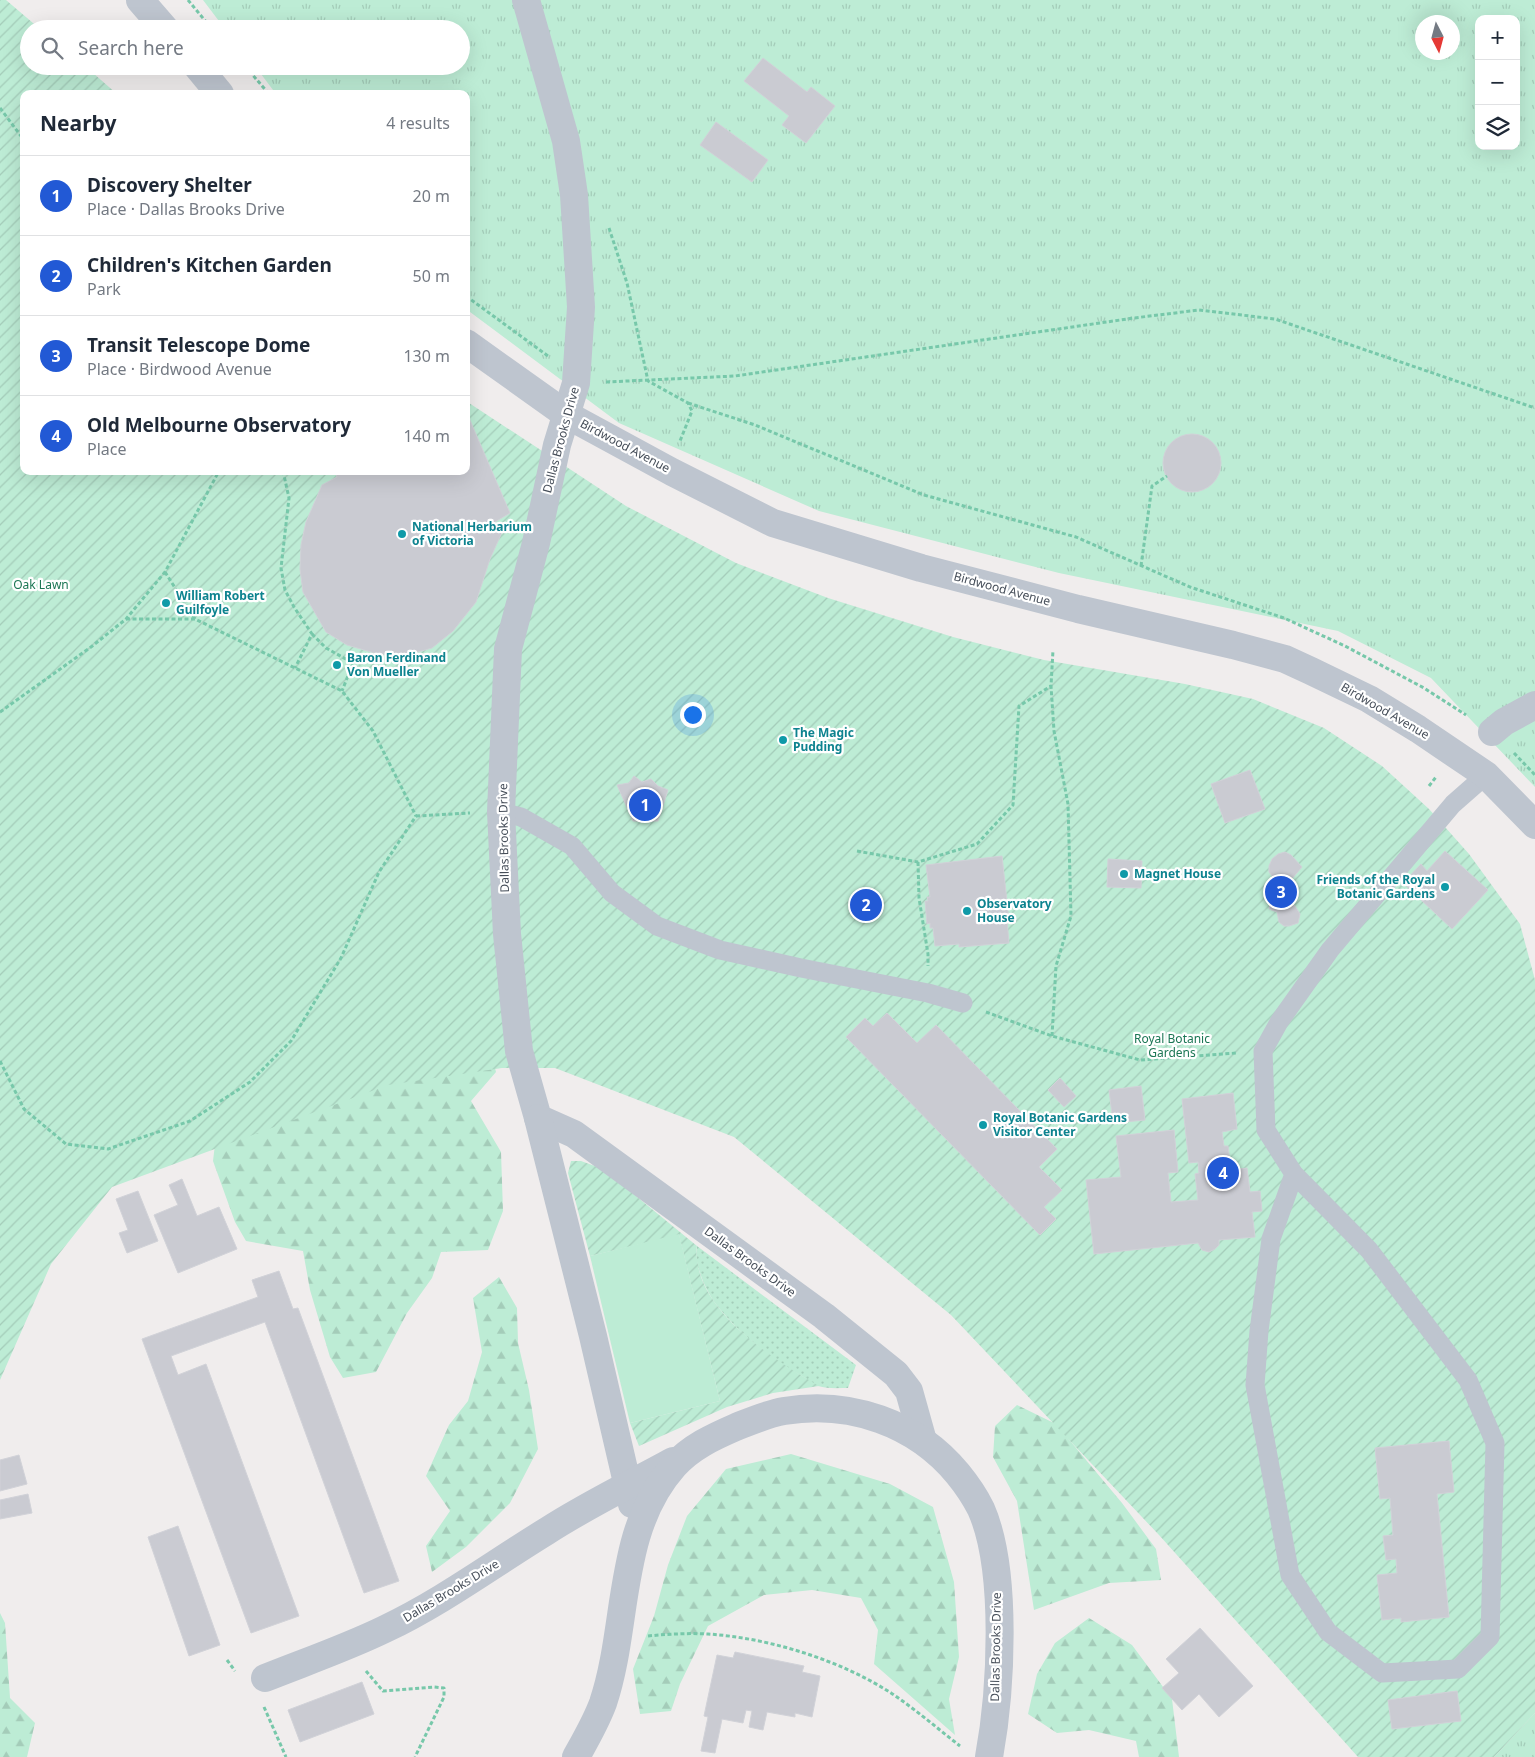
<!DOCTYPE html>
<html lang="en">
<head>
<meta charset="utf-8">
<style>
  :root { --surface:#fff; --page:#f2f2f3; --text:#1f2937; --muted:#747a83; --line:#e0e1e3; --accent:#2259d5 }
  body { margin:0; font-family:"Noto Sans",sans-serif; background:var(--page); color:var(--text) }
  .controls { position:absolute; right:15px; top:15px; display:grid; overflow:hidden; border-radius:10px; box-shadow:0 5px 20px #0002 }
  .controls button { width:45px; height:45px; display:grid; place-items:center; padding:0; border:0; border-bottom:1px solid var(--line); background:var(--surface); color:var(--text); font:25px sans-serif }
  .compass { position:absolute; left:1415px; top:15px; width:45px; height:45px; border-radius:50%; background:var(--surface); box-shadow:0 5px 20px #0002; rotate:174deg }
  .you { position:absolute; left:692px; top:714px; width:18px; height:18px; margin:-12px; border:4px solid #fff; border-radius:50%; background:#1a73e8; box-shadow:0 0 0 8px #1a73e833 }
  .badge { display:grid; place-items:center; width:32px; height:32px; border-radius:50%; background:var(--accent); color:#fff; font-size:16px; font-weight:700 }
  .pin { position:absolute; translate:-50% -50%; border:2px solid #fff; box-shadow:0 1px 5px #0006 }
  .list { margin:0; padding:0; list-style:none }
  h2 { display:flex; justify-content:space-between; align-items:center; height:65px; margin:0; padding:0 20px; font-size:21px }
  h2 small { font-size:16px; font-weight:400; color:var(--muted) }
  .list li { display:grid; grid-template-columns:32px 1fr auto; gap:15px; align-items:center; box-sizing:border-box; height:80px; padding:0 20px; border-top:1px solid var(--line) }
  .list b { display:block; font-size:19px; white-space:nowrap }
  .list p { margin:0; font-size:16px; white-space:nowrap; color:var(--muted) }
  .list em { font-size:16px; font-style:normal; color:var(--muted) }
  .icon { flex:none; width:28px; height:28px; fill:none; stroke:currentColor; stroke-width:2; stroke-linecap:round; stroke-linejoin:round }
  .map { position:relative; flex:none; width:1535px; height:1757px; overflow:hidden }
  .search { position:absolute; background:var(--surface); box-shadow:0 5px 20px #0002; left:20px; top:20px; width:450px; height:55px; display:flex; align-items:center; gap:12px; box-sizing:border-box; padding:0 18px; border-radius:28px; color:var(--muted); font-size:19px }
  .panel { position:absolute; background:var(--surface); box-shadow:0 5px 20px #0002; left:20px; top:90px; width:450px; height:385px; border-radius:10px }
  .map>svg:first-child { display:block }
</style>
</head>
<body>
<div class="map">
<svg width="1535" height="1757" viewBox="0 0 1535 1757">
  <defs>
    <pattern id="grass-dots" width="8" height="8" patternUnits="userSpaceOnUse" patternTransform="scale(1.25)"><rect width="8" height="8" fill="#bdecd5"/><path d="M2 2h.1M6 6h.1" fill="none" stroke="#a4ccb9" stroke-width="1.8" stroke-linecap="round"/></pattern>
    <pattern id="forest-firs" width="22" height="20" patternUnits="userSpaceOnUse" patternTransform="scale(1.25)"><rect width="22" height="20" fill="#bdecd5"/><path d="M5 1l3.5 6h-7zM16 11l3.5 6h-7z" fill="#a4ccb9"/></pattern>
    <pattern id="park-tufts" width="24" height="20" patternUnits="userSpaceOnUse" patternTransform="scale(1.25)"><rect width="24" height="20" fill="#bdecd5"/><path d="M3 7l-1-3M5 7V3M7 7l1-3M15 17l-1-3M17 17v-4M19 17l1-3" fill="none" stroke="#a4ccb9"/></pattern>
    <pattern id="garden-furrows" width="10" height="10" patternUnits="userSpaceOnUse" patternTransform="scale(1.25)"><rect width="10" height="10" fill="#bdecd5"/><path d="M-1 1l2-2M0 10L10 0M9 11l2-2" fill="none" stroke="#a4ccb9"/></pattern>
  </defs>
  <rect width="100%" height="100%" fill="#f0eded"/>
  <!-- grass -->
  <path fill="url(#grass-dots)" d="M697,1246L856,1365L848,1388C839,1388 827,1389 818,1386C812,1384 807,1379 802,1376C770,1358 737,1332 715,1303C705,1289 693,1262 697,1246Z"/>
  <!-- forest -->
  <g fill="url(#forest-firs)">
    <polygon points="486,1032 496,1072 471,1101 501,1152 503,1211 488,1250 441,1252 432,1278 407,1313 376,1372 343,1378 330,1357 310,1290 303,1251 246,1241 235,1222 213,1161 218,1119"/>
    <polygon points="499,1277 517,1308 518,1343 529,1390 538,1449 510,1503 466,1547 432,1572 426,1546 450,1511 426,1476 449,1425 468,1401 482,1352 473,1298"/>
    <polygon points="1017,1405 1056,1424 1122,1503 1156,1549 1161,1580 1109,1583 1034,1610 1017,1501 993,1457 995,1426"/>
    <polygon points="791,1454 890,1484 933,1507 954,1582 959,1657 949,1699 955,1735 874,1664 878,1630 861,1598 812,1590 764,1595 708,1626 680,1684 671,1711 640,1714 633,1669 654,1616 668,1565 687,1516 726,1469"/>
    <polygon points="0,1613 5,1623 10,1698 35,1723 27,1757 0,1757"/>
    <polygon points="1089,1618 1132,1645 1172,1699 1179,1757 1139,1757 1136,1741 1089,1730 1057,1733 1028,1714 1037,1674 1055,1643"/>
  </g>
  <!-- park -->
  <g fill="url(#park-tufts)" fill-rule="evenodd">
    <path d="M203,0H1535V787L1431,678L1338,631L1059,573L819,511L619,423L466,309V94H276L255,66H461V29H225ZM1479,19H1516V146H1479ZM1422,22H1452V52H1422Z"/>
    <polygon points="1535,1713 1535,1757 1494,1757"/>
  </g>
  <!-- garden -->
  <g fill="url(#garden-furrows)">
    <polygon points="0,0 6,0 40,29 29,29 29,66 85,66 117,94 24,94 24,471 466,471 466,401 626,506 736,563 828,598 953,637 1044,660 1185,684 1253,699 1324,728 1382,766 1429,809 1469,854 1520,924 1535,980 1535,1713 1494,1757 1358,1757 1159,1535 951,1315 734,1137 555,1068 502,1068 388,1085 112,1187 51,1264 0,1380"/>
    <path d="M571,1161H581L603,1169L697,1246C695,1252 697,1258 698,1265C706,1316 777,1362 819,1386L773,1393L727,1407L639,1446L630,1423L720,1401L679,1235L590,1256L568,1173Z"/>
  </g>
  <!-- pitch -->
  <polygon fill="#bdecd5" points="679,1234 720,1401 630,1423 590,1256"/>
  <!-- building -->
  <g fill="#cacbd2" stroke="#d1d2d8">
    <polygon points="763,58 807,92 811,87 835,106 806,143 782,125 789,116 744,81"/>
    <polygon points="716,122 768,160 752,182 700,145"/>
    <polygon points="466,411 510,513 495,522 494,529 503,530 490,559 476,602 453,631 432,648 407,655 378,654 347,645 326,632 303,592 300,569 301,545 306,522 322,485 337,477 335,471 466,471"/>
    <circle cx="1192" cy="463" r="29"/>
    <polygon points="1250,770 1265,809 1225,823 1211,784"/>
    <polygon points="634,776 642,782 651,779 658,786 668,790 658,821 633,821 617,785 629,783"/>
    <polygon points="1445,851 1488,890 1452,929 1403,883 1421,864 1427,871"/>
    <polygon points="1285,852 1291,855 1302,867 1291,880 1288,903 1295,906 1300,914 1298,923 1289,926 1284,926 1279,922 1277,912 1269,909 1275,880 1269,872 1269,866 1272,859 1278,854"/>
    <polygon points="1002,856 1009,920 1007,920 1009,943 959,947 959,944 935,946 933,928 930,928 930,923 927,924 925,901 928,901 927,897 930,897 926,865"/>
    <polygon points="1108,859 1142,861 1141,888 1107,887"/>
    <polygon points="887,1013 917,1043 936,1025 1057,1149 1039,1167 1062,1190 1044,1207 1056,1219 1040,1235 846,1037 865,1018 873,1026"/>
    <polygon points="1060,1078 1076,1096 1064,1107 1048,1090"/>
    <polygon points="1141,1086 1145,1120 1113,1123 1109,1090"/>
    <polygon points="1233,1093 1237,1129 1222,1132 1224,1146 1228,1146 1231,1170 1247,1168 1250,1192 1260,1191 1262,1211 1252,1212 1255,1237 1219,1240 1219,1245 1215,1249 1209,1252 1202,1250 1198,1243 1094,1254 1086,1180 1121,1177 1116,1136 1174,1130 1178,1172 1168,1173 1171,1202 1198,1200 1195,1174 1199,1173 1198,1162 1189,1163 1182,1099"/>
    <polygon points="182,1179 197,1216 219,1207 237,1249 178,1273 154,1215 178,1205 169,1185"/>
    <polygon points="138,1191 158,1241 127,1253 119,1233 128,1230 116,1199"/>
    <polygon points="279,1271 293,1309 298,1308 399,1581 364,1593 265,1322 171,1356 178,1375 206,1364 299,1616 251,1633 142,1339 258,1297 252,1280"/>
    <polygon points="1449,1441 1454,1492 1437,1494 1449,1617 1401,1622 1401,1618 1382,1620 1377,1575 1397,1573 1396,1559 1386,1560 1383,1536 1393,1535 1390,1498 1380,1499 1375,1448"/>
    <polygon points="19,1455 27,1484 0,1491 0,1460"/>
    <polygon points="28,1494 32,1513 0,1519 0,1500"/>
    <polygon points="178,1526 220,1645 189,1656 148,1537"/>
    <polygon points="1200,1628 1253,1686 1219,1717 1199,1694 1182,1710 1162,1688 1179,1673 1166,1659"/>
    <polygon points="735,1652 804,1666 802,1672 820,1676 812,1717 795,1713 795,1717 767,1712 763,1730 749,1727 752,1711 746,1710 743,1723 722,1719 715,1753 701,1751 708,1717 704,1716 717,1655 733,1658"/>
    <polygon points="362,1682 374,1714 300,1742 288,1710"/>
    <polygon points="1457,1691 1461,1721 1392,1729 1388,1700"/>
  </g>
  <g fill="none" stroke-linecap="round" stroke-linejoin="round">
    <!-- path -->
    <g stroke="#77c8aa" stroke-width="3" stroke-dasharray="4 2.5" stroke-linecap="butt">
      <polyline points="188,0 212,29"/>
      <polyline points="245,66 269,94"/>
      <polyline points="0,108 24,140"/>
      <polyline points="609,228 627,283 648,381 688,403 692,411 680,441"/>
      <polyline points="466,296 548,356"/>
      <polyline points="606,382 735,376 1134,318 1199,310 1275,319 1535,408"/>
      <polyline points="688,403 755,425 924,495 1076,537 1190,587 1284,618 1345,646 1424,688 1466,715"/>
      <polyline points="283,471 289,498 281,568 285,590 294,607 312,634 295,668"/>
      <polyline points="1141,566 1152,486 1167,476"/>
      <polyline points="165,572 195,619"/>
      <polyline points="126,619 195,619 342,691 373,731 416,816"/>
      <polyline points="312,634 326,648 353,663 342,691"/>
      <polyline points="0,712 91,647 126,619 165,572 219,471"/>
      <polyline points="1514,753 1535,775"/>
      <polyline points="1429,786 1436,777"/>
      <polyline points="416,816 470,813"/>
      <polyline points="857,851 918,862 977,844 1013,805 1019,706 1051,686"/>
      <polyline points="918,862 919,898 928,954 928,966"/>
      <polyline points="986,1012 1052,1036 1140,1060 1237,1053"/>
      <polyline points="1052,1036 1056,966 1071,916 1068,804 1054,731 1051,686 1053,650"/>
      <polyline points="0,1061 24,1109 66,1144 108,1149 190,1121 250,1082 291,1041 341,958 379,872 416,816"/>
      <path d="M648,1636C668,1634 688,1633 708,1634C769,1638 840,1660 891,1693C915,1709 937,1728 960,1746"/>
      <polyline points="227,1660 235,1671"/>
      <polyline points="366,1671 383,1691 434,1687 444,1688 444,1697 415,1757"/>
      <polyline points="264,1707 286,1757"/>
    </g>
    <!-- service -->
    <g stroke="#bec5cf" stroke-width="19">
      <polyline points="501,812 521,817 572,846 612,893 657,926 720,950 801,968 928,993 963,1003"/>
      <polyline points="1294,1174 1369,1250 1468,1380 1495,1443 1490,1637 1458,1669 1382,1673 1328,1632 1290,1575 1255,1385 1259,1331 1271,1239 1294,1174 1266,1130 1263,1051 1279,1022 1330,950 1453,804 1486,775"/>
    </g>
    <!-- pedestrian -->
    <polyline stroke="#bec5cf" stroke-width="28" points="1492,732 1504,722 1535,705"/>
    <!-- minor -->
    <g stroke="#bec5cf" stroke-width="28">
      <polyline points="526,0 566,141 574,195 581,307 576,383 557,445 536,543 508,649 501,812 507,934 519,1051 538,1118 574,1134 824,1316 896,1374 909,1391 923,1441"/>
      <polyline points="538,1118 593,1336 632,1504"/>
      <path d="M265,1678C305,1662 346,1648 385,1629C442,1602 493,1564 547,1531C587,1505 631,1484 673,1461"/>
      <path d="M576,1757C586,1739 596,1722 603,1703C629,1626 616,1531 674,1466C691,1447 713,1437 736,1427C751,1421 767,1414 784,1411C850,1400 916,1423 958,1474C967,1485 975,1497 981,1509C1008,1570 1001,1692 989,1757"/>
    </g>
    <!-- tertiary -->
    <g stroke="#bec5cf" stroke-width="28">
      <polyline points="140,0 165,29"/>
      <polyline points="197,66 220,94"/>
      <polyline points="466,343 567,415 672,472 773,523 921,568 1078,609 1233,645 1285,659 1311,671 1369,699 1418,729 1486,775 1535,825"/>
    </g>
  </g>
  <!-- markers -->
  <g fill="#0f9aa8" stroke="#fff" stroke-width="2">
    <circle cx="402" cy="534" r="5"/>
    <circle cx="166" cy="603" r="5"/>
    <circle cx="337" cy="665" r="5"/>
    <circle cx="783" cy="740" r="5"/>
    <circle cx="1124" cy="874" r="5"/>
    <circle cx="1445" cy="887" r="5"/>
    <circle cx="967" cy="911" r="5"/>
    <circle cx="983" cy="1125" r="5"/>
  </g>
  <g text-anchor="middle" stroke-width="4.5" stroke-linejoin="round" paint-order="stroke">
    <!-- street labels -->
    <g font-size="12" fill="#464e59" stroke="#fff">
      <text transform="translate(561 440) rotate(-75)" y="4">Dallas Brooks Drive</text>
      <text transform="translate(625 446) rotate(28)" y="4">Birdwood Avenue</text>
      <text transform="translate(1002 589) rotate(15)" y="4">Birdwood Avenue</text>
      <text transform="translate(1385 711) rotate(30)" y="4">Birdwood Avenue</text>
      <text transform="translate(504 838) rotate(-91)" y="4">Dallas Brooks Drive</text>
      <text transform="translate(750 1262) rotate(36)" y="4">Dallas Brooks Drive</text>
      <text transform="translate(451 1591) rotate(-31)" y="4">Dallas Brooks Drive</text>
      <text transform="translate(996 1647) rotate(-89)" y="4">Dallas Brooks Drive</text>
    </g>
    <!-- culture labels -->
    <g font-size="12" font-weight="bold" fill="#0d838f" stroke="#fff" text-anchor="start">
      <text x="412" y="531">National Herbarium<tspan x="412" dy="14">of Victoria</tspan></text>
      <text x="176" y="600">William Robert<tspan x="176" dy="14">Guilfoyle</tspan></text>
      <text x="347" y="662">Baron Ferdinand<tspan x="347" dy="14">Von Mueller</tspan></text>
      <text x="793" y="737">The Magic<tspan x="793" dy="14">Pudding</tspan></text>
      <text x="1134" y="878">Magnet House</text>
      <text x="1435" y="884" text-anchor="end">Friends of the Royal<tspan x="1435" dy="14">Botanic Gardens</tspan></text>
      <text x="977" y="908">Observatory<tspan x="977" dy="14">House</tspan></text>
      <text x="993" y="1122">Royal Botanic Gardens<tspan x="993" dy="14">Visitor Center</tspan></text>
    </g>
    <!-- park labels -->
    <g font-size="12" fill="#1b7654" stroke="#fff">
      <text x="41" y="589">Oak Lawn</text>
      <text x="1172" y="1043">Royal Botanic<tspan x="1172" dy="14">Gardens</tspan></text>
    </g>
  </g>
</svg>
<div class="controls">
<button>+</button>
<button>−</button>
<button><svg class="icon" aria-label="layers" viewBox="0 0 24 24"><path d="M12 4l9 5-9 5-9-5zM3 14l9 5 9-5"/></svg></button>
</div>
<svg class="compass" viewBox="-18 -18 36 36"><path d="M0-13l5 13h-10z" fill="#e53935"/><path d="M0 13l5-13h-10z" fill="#747a83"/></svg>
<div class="you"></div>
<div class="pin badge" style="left:645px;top:805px">1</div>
<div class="pin badge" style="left:866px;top:905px">2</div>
<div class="pin badge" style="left:1281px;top:892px">3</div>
<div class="pin badge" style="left:1223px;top:1173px">4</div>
<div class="search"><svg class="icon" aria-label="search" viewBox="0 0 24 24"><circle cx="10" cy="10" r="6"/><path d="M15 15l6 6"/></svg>Search here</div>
<section class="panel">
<h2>Nearby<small>4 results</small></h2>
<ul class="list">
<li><span class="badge">1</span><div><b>Discovery Shelter</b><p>Place · Dallas Brooks Drive</p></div><em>20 m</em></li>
<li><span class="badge">2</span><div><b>Children's Kitchen Garden</b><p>Park</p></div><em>50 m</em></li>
<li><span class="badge">3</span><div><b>Transit Telescope Dome</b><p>Place · Birdwood Avenue</p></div><em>130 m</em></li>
<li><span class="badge">4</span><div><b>Old Melbourne Observatory</b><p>Place</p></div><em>140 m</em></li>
</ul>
</section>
</div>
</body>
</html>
